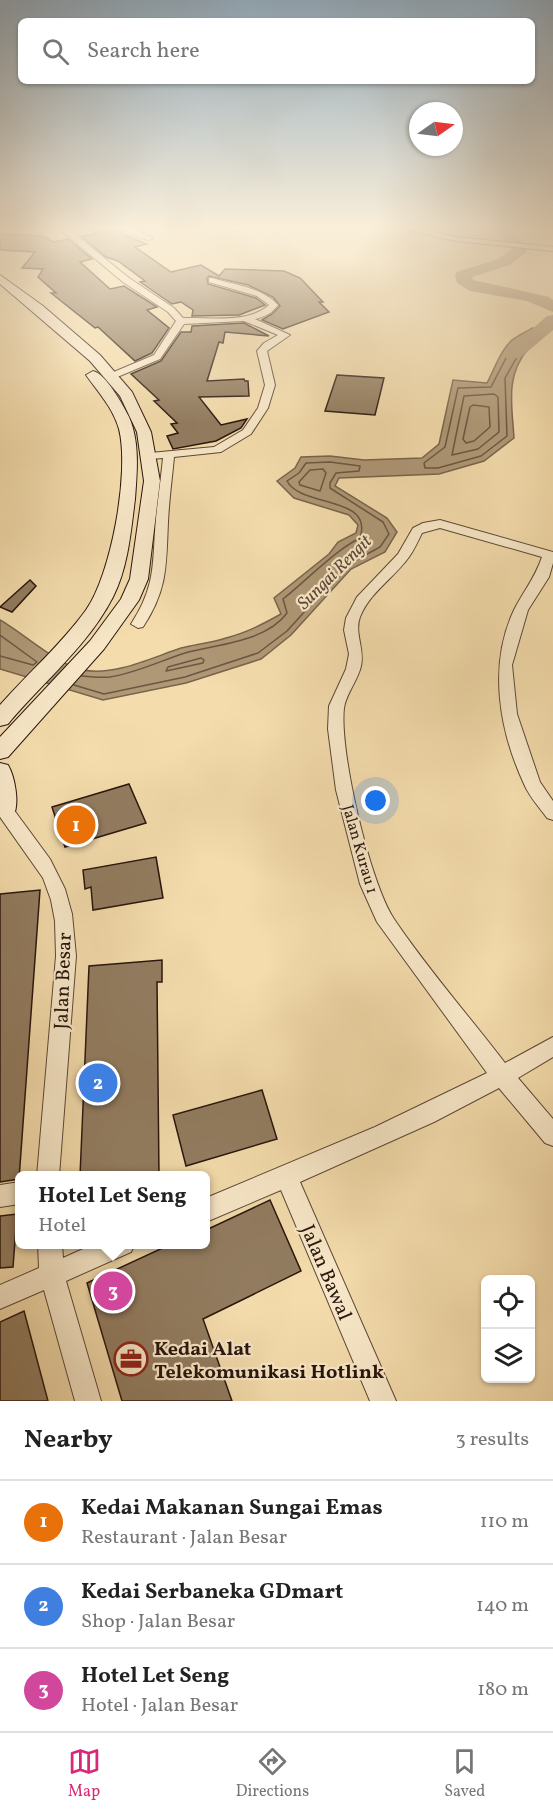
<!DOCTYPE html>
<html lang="en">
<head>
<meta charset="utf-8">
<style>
  :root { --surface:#fff; --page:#f6f6f6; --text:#222; --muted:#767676; --line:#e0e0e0; --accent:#db2777 }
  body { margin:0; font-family:Vollkorn,serif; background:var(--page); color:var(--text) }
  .controls { position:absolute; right:18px; bottom:18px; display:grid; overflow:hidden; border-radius:9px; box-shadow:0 2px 4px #0004 }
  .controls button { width:54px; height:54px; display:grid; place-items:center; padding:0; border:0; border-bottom:2px solid var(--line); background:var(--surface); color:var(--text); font:30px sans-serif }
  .compass { position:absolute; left:409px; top:102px; width:54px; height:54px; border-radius:50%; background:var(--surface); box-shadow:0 2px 4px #0004; rotate:76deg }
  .you { position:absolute; left:376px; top:801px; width:21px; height:21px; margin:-15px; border:4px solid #fff; border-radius:50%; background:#1a73e8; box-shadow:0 0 0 9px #1a73e833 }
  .badge { display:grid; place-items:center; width:39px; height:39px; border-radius:50%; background:var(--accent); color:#fff; font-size:20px; font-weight:700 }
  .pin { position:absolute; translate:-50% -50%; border:3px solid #fff; box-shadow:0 2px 6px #0006 }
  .popup { position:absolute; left:15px; top:1171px; width:195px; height:78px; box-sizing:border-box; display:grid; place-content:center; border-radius:9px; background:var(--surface); filter:drop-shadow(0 2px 4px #0005); font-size:20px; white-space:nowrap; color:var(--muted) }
  .popup b { font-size:22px; color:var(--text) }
  .popup::after { content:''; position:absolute; left:50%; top:100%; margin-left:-12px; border:12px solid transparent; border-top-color:var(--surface) }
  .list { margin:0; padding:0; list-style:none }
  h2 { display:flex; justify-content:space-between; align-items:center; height:78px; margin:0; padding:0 24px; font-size:26px }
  h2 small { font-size:20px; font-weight:400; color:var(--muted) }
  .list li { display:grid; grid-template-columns:39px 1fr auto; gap:18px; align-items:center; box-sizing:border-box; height:84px; padding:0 24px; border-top:2px solid var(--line) }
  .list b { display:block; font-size:22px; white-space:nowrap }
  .list p { margin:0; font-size:20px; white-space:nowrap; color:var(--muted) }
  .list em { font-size:20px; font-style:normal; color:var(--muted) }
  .icon { flex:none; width:33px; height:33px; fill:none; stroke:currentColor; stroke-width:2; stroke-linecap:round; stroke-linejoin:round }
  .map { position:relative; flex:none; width:553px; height:1401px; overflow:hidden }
  .search { position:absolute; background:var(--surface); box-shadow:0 2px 4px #0004; left:18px; right:18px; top:18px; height:66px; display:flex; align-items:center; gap:15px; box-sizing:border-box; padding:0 21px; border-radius:9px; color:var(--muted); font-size:22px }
  .sheet { height:330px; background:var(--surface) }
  nav { display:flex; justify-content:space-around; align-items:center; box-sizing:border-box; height:84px; border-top:2px solid var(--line); background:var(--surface); font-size:16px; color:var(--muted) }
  nav a { display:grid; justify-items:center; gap:3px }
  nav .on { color:var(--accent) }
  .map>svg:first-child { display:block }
</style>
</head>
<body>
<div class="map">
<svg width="553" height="1401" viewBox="0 0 553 1401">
  <rect width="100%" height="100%" fill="#f4dcac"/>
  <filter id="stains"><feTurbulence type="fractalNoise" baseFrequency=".00333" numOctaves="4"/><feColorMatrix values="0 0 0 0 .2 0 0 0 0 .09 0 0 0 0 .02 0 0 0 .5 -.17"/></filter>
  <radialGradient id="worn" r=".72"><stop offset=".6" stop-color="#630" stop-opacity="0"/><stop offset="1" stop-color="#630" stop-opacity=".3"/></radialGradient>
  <!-- water -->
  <path fill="#af9876" stroke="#79644c" stroke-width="1.5" d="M532,328L549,330C543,338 535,342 528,349C505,376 512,405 514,438L484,461L439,474L339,478L335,486L387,518L397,532L385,552L351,569L291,635L261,659L186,683L103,700L0,669V620C23,633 59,666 83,670C115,676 151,658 181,648C196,644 211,643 226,638C246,633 263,624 281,614L274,598L329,554L338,542L356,533L358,525L349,515L294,498L277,481L295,468L301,457L330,456L364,460L422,458L439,444L453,380L487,383C494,370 502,346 515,338C521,334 526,332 532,328Z"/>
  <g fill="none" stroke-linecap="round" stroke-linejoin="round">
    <!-- shore -->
    <g stroke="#6c5642" stroke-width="1.5">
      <polygon points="516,346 520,346 521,350 505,378 507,436 481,456 438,468 425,468 424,463 445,447 458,388 491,387 506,358"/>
      <polygon points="494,394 498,397 499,432 478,449 452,455 464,396"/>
      <polygon points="473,405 489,407 490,427 474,441 466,443 463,439 470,407"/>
      <polygon points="323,469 326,473 320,491 300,485 299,482 310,470"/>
      <polyline points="0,635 37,662 33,665 0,656"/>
      <polygon points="201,658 204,660 203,663 166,671 168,667"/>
      <path d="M74,685L104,694L185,677L258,653L287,631L347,565L380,547L389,534L383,522L330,488V483L336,473L359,471L360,466L330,462L306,463L299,473L287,481C301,508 374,495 360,538C334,551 307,580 283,599L287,613C266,642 217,644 185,653C160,661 136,673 110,677C101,678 91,677 82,676"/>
    </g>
    <!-- river -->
    <g fill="#af9876" fill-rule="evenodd">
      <polygon points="496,227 511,227 527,251 510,265 472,277 473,280 549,297 553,300 553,312 527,301 470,291 457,283 455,275 457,272 498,259 511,250"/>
      <polygon points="553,315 553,330 520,358 506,358 504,354 547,316"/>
    </g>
  </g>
  <!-- building -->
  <g fill="#927c60" stroke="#28150d" stroke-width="1.5">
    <polygon points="86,227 119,227 126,236 147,244 135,247 171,272 201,265 219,276 225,269 284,271 300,278 323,302 319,302 329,312 283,329 262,320 272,314 280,306 273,297 248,285 209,276 207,278 208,284 256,298 265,305 239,315 192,316 193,310 181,302 172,304 140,282 145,281 118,261 106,257 81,236 96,234"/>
    <polygon points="0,234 42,236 54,242 68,239 92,259 80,262 110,289 124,286 157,307 147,310 169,328 152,353 135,361 98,327 95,328 51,293 56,293 38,277 43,269 22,268 35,252 0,250"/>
    <polygon points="244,323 269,336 225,332 223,343 219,342 207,381 244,379 245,381 248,381 249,396 199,397 221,425 247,419 241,428 216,441 173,449 167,436 178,433 171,424 177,423 154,401 159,400 131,374 161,361 181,332 191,332 192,326"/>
    <polygon points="337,375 384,378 375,415 325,411"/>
    <polygon points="30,580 36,586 12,612 0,607"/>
    <polygon points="129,784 146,823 65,847 52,807"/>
    <polygon points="156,857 163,898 93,910 91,887 85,889 83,870"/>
    <polygon points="40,890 19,1179 0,1182 0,894"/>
    <polygon points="162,960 162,982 157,982 159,1176 80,1176 89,966"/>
    <polygon points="262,1090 277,1139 186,1166 173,1115"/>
    <polygon points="270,1200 301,1271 203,1319 232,1401 122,1401 87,1283 169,1245 206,1245 206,1230"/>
    <polygon points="17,1214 13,1267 0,1268 0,1216"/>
    <polygon points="24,1311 48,1401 0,1401 0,1322"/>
  </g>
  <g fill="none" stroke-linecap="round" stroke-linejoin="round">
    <!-- minor casing -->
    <g stroke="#5b4735" stroke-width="2">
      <g id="minor">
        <polygon points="0,227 8,227 0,230"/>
        <path d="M57,227H66L129,278L174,308L183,318C210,317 248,324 269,305L257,296L209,282V278H212C234,285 262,287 278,305C272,313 265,317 255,319L290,335L267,351L275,385L268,408L251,434L221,452L174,457C172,479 169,500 168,522C166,565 168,589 143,627L138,628L131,624C157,584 152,562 156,518C158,498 161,478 163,458L150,459L144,456L150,453L214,447L243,430L258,408L265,385L257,351L264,343L278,335L244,321L184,324L160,359L115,378H109V374L154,355L176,321L168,312L123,282Z"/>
        <polygon points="121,227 129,227 153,238 149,240 127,234"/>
        <polygon points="394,227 409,227 456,237 553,247 553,251 456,241"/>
        <path d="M440,520L553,552V563L549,577L528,610L512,665L517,714L540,782L553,801V820L547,818C539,807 529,796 524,784C499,730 488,665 514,610C524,590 534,580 542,557L440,528L422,533C418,541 414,550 409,557C394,578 370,592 360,617C354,633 365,649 361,666C358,680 346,694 344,708C339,751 370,883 394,919C427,968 469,1016 505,1063L553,1037V1057L518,1078L553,1119V1146L545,1143L499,1088L434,1122L300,1182L396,1401H370L281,1190L206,1222V1198L375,1127L487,1073L377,922L360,884L336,790L328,729L329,706L346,669L349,654L344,630L346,618L357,597L398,554L413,528L423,523Z"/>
        <polygon points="0,799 6,801 14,810 50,859 65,889 72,914 76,956 59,1176 37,1176 56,956 55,921 51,900 43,878 0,817"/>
        <polygon points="20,1182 20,1204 0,1207 0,1185"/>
        <polygon points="38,1244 62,1244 63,1258 94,1244 135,1244 131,1252 66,1281 101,1401 75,1401 44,1290 0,1309 0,1285 39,1268"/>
      </g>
    </g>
    <!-- secondary casing -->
    <g stroke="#28150d" stroke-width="2">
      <g id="secondary">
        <polygon points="0,275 43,306 100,355 132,392 151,432 160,481 148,579 139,600 104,649 8,757 0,759 0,737 90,641 121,599 130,579 144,481 137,432 120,396 90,361 0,284"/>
        <path d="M93,371C106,374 123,405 129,417C140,442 137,472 135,499C131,531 128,568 113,597C88,646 42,683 8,724L0,726V705C28,673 61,645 86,610C111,575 130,472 119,429C113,408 99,393 86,375Z"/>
        <path d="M0,763L8,765C15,777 20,805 13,816L5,819L0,817Z"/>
      </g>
    </g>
    <!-- minor -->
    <use href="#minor" fill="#f8e8c9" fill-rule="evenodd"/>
    <!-- secondary -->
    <use href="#secondary" fill="#f8e8c9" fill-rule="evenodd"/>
  </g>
  <!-- sky -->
  <linearGradient id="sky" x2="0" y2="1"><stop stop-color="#91a9ba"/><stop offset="0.54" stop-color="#faefda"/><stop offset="1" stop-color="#faefda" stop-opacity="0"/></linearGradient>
  <rect width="553" height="423" fill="url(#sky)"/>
  <!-- icons -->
  <defs>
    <g id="office-ring" transform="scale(1.725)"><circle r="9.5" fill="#f8e8c9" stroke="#8f2418" stroke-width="1.5"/><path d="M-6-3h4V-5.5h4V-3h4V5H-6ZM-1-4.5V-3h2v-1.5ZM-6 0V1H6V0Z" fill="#8f2418"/></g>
  </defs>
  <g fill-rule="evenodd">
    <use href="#office-ring" x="131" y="1359"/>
  </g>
  <g text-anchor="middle" stroke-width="4.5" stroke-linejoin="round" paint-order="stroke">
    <!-- street labels -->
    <g font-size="16" fill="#28150d" stroke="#f8e8c9">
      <text transform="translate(361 849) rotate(74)" y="6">Jalan Kurau 1</text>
    </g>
    <!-- water labels -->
    <g font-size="18" font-style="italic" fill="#5e4937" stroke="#f8e8c9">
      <text transform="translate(334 572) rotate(-45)" y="6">Sungai Rengit</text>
    </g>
    <!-- near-street labels -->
    <g font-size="20" fill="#28150d" stroke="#f8e8c9">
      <text transform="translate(62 981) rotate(-88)" y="7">Jalan Besar</text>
      <text transform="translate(327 1272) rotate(67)" y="7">Jalan Bawal</text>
    </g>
    <!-- near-poi labels -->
    <g font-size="20" font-weight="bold" fill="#28150d" stroke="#f8e8c9" text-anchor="start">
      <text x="154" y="1355">Kedai Alat<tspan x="154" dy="23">Telekomunikasi Hotlink</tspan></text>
    </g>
  </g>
  <rect width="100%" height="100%" filter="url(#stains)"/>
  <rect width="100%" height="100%" fill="url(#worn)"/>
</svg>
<div class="controls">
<button><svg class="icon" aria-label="locate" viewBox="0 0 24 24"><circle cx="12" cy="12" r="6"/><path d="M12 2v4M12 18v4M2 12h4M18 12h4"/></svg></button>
<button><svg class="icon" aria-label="layers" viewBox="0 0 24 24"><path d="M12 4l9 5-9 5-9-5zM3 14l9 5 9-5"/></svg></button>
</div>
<svg class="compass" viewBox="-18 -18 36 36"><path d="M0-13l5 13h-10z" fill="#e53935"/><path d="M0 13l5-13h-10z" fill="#767676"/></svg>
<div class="you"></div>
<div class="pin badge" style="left:76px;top:825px;background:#e8710a">1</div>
<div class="pin badge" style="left:98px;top:1083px;background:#3f7fe0">2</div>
<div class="pin badge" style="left:113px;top:1291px;background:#d1479c">3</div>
<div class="popup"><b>Hotel Let Seng</b>Hotel</div>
<div class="search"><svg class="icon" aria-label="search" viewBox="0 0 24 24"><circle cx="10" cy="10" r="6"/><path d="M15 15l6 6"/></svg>Search here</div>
</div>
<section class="sheet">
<h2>Nearby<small>3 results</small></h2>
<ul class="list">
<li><span class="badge" style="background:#e8710a">1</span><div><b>Kedai Makanan Sungai Emas</b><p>Restaurant · Jalan Besar</p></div><em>110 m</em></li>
<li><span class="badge" style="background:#3f7fe0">2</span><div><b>Kedai Serbaneka GDmart</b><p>Shop · Jalan Besar</p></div><em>140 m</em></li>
<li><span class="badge" style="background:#d1479c">3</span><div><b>Hotel Let Seng</b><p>Hotel · Jalan Besar</p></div><em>180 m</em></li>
</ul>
</section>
<nav>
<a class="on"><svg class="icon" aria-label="map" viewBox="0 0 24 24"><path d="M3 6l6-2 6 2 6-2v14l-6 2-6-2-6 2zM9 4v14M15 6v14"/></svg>Map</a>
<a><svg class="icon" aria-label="directions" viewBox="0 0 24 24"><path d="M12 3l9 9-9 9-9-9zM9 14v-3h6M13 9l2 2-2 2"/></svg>Directions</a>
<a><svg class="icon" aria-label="saved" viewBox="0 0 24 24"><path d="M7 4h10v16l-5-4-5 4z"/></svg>Saved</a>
</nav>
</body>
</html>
